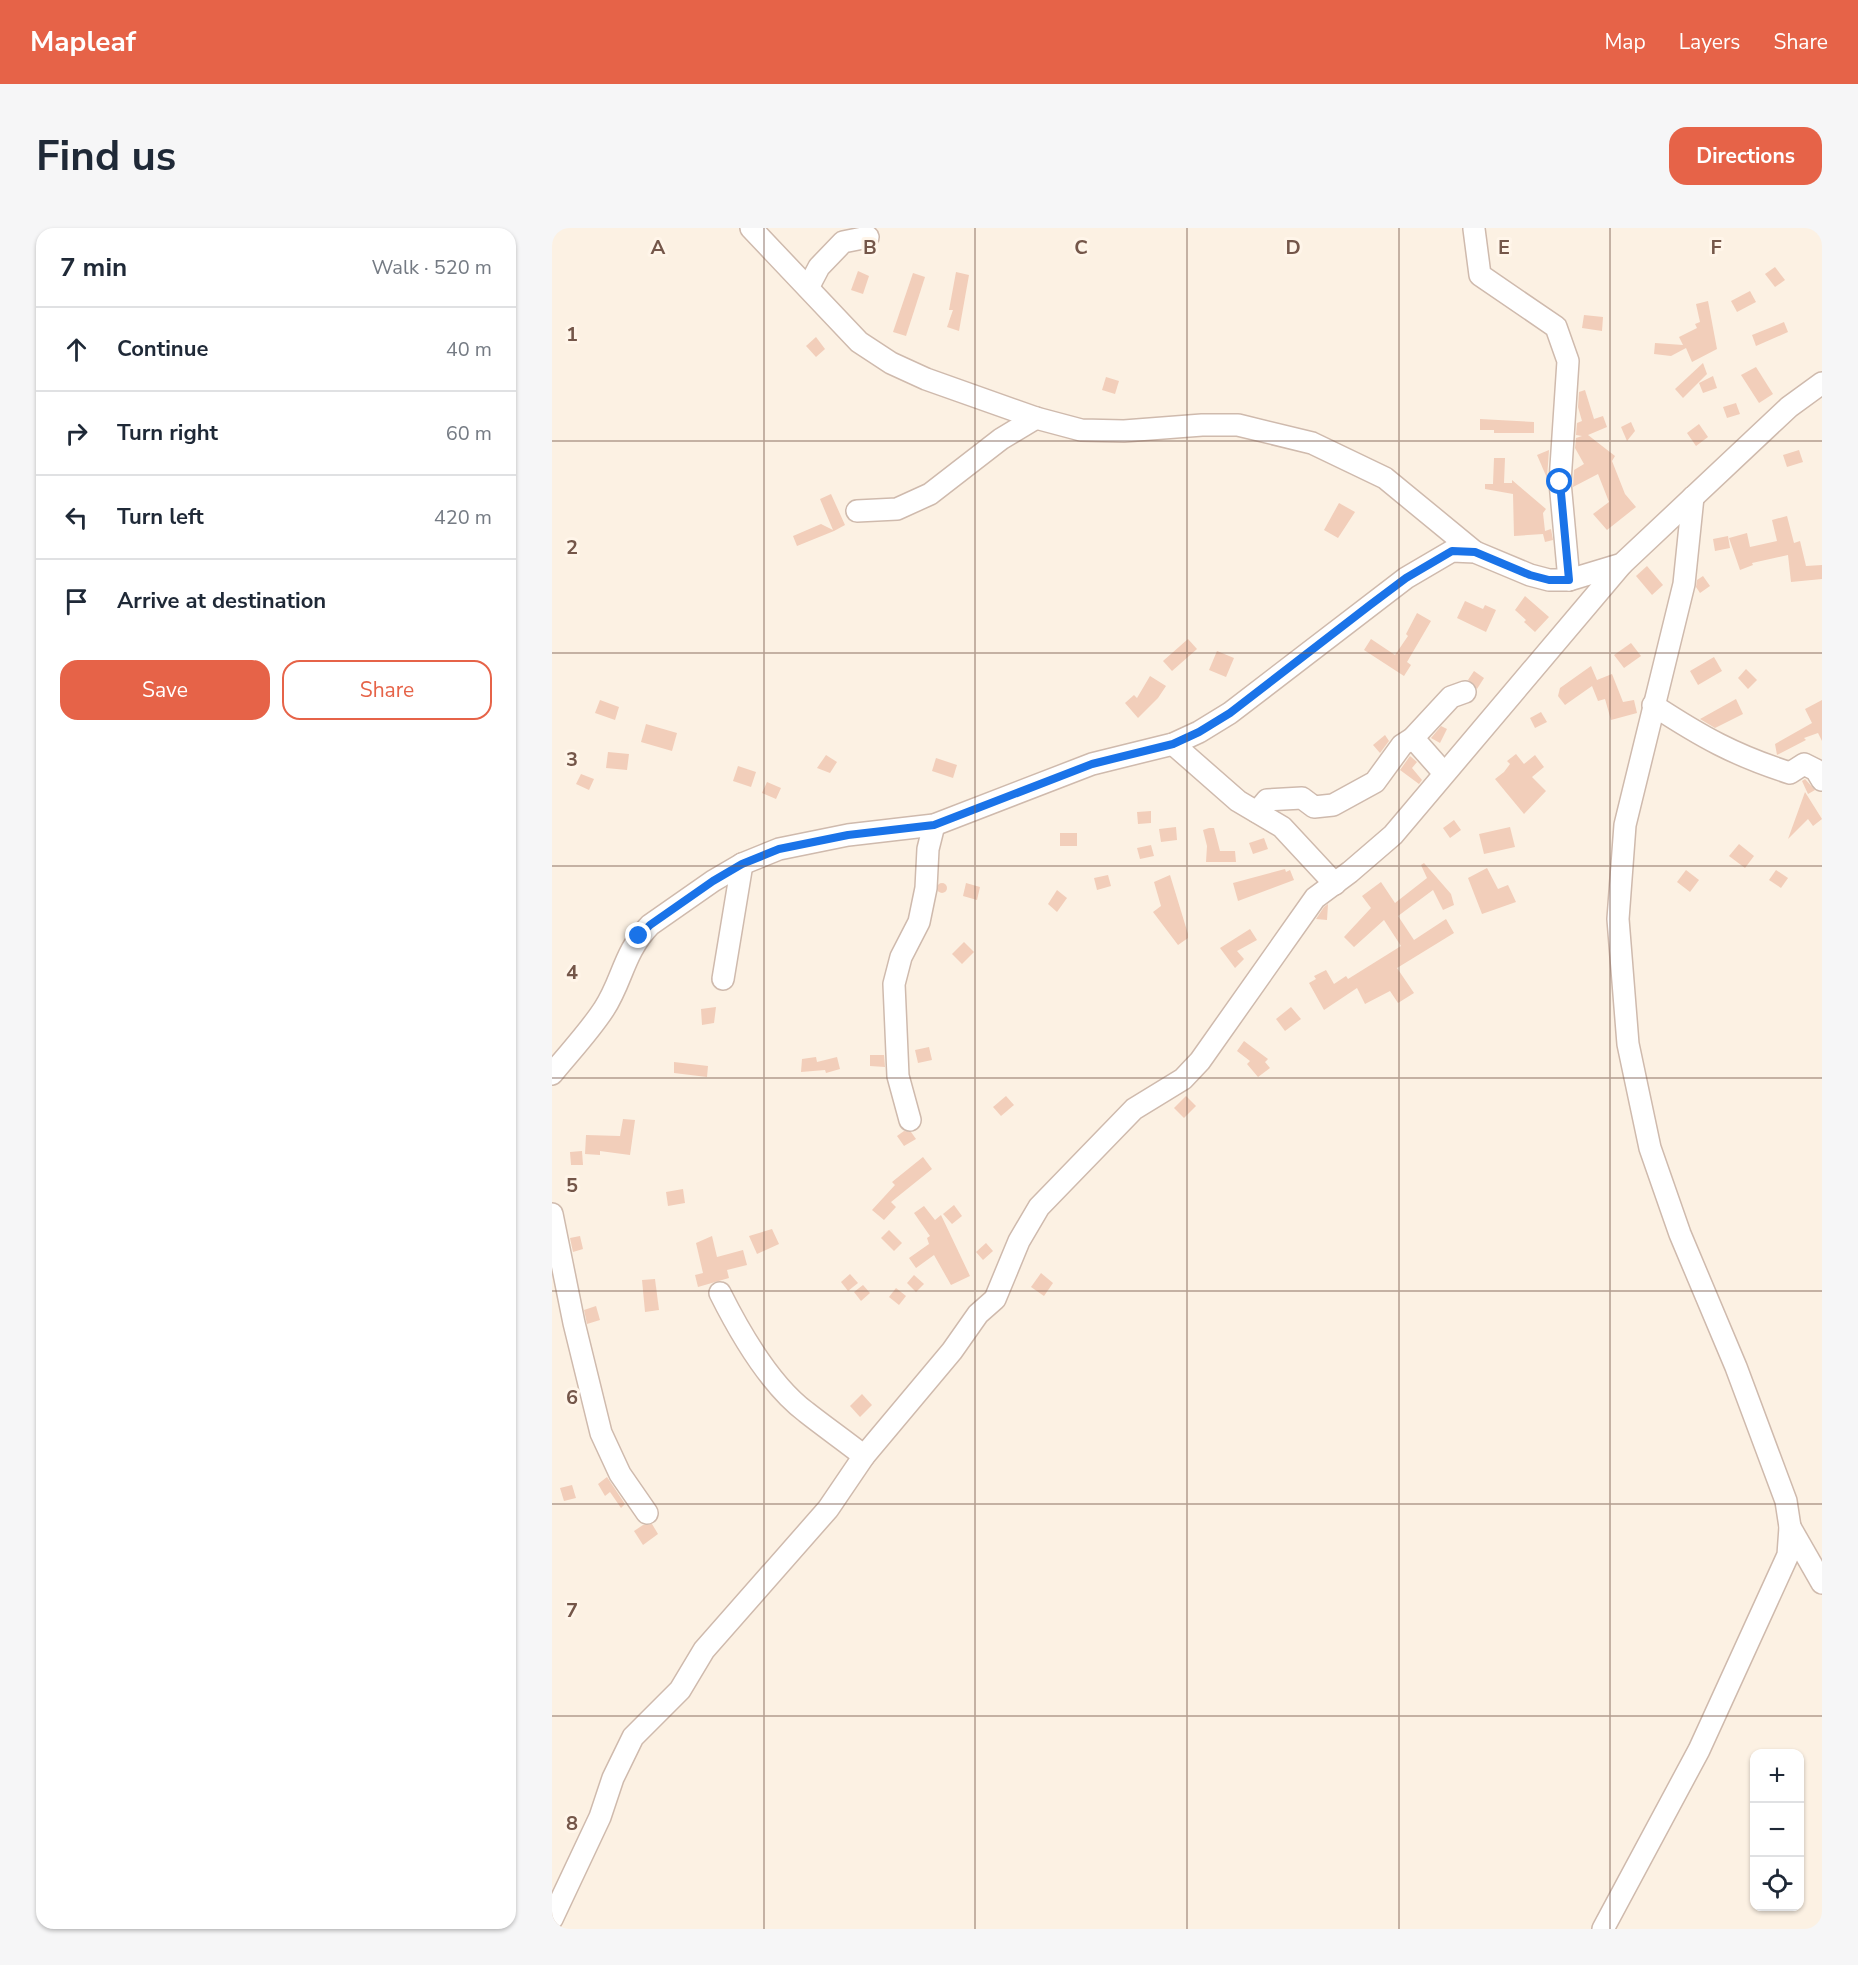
<!DOCTYPE html>
<html lang="en">
<head>
<meta charset="utf-8">
<style>
  :root { --surface:#fff; --page:#f6f6f7; --text:#1f2937; --muted:#747a83; --line:#e0e1e3; --accent:#e66348 }
  body { margin:0; font-family:"Nunito Sans",sans-serif; background:var(--page); color:var(--text) }
  .controls { position:absolute; right:18px; bottom:18px; display:grid; overflow:hidden; border-radius:12px; box-shadow:0 2px 4px #0004 }
  .controls button { width:54px; height:54px; display:grid; place-items:center; padding:0; border:0; border-bottom:2px solid var(--line); background:var(--surface); color:var(--text); font:30px sans-serif }
  .stop { position:absolute; width:18px; height:18px; margin:-14px; border:4px solid #1a73e8; border-radius:50%; background:#fff }
  .stop.end { background:#1a73e8; border-color:#fff; box-shadow:0 2px 6px #0008 }
  .list { margin:0; padding:0; list-style:none }
  h2 { display:flex; justify-content:space-between; align-items:center; height:78px; margin:0; padding:0 24px; font-size:26px }
  h2 small { font-size:20px; font-weight:400; color:var(--muted) }
  .list li { display:grid; grid-template-columns:39px 1fr auto; gap:18px; align-items:center; box-sizing:border-box; height:84px; padding:0 24px; border-top:2px solid var(--line) }
  .list b { display:block; font-size:22px; white-space:nowrap }
  .list em { font-size:20px; font-style:normal; color:var(--muted) }
  .actions { display:flex; gap:12px; padding:18px 24px }
  .actions a { flex:1; padding:14px 0; border:2px solid var(--accent); border-radius:18px; text-align:center; font-size:21px; color:var(--accent) }
  .actions .main { background:var(--accent); color:#fff }
  .icon { flex:none; width:33px; height:33px; fill:none; stroke:currentColor; stroke-width:2; stroke-linecap:round; stroke-linejoin:round }
  .map { position:relative; flex:none; width:1270px; height:1701px; overflow:hidden; border-radius:18px }
  header { display:flex; align-items:center; gap:36px; box-sizing:border-box; height:84px; padding:0 30px; background:var(--accent); color:#fff }
  header strong { font-size:28px }
  nav { display:flex; gap:33px; margin-inline-start:auto; font-size:21px }
  .intro { display:flex; align-items:center; justify-content:space-between; box-sizing:border-box; height:144px; padding:0 36px }
  h1 { margin:0; font-size:42px }
  .button { padding:15px 27px; border-radius:18px; background:var(--accent); color:#fff; font-size:21px; font-weight:700 }
  main { display:flex; gap:36px; padding:0 36px }
  aside { flex:1; background:var(--surface); border-radius:18px; box-shadow:0 2px 4px #0004 }
  .map>svg:first-child { display:block }
</style>
</head>
<body>
<header>
<strong>Mapleaf</strong>
<nav><a>Map</a><a>Layers</a><a>Share</a></nav>
</header>
<div class="intro"><h1>Find us</h1><a class="button">Directions</a></div>
<main>
<aside>
<h2>7 min<small>Walk · 520 m</small></h2>
<ul class="list">
<li><svg class="icon" aria-label="ahead" viewBox="0 0 24 24"><path d="M12 20V5M6 11l6-6 6 6"/></svg><div><b>Continue</b></div><em>40 m</em></li>
<li><svg class="icon" aria-label="right" viewBox="0 0 24 24"><path d="M7 20v-9h11M14 6l5 5-5 5"/></svg><div><b>Turn right</b></div><em>60 m</em></li>
<li><svg class="icon" aria-label="left" viewBox="0 0 24 24"><path d="M17 20v-9H6M10 6l-5 5 5 5"/></svg><div><b>Turn left</b></div><em>420 m</em></li>
<li><svg class="icon" aria-label="arrive" viewBox="0 0 24 24"><path d="M6 21V4h12l-3 4 3 4H6"/></svg><div><b>Arrive at destination</b></div></li>
</ul>
<div class="actions"><a class="main">Save</a><a>Share</a></div>
</aside>
<div class="map">
<svg width="1270" height="1701" viewBox="0 0 1270 1701">
  <rect width="100%" height="100%" fill="#fcf1e3"/>
  <!-- building -->
  <g fill="#f2ceba">
    <polygon points="1223,39 1233,52 1223,59 1213,46"/>
    <polygon points="306,43 317,48 311,66 299,62"/>
    <polygon points="404,44 417,47 407,103 395,99 401,82 397,82"/>
    <polygon points="361,45 373,49 354,108 341,104"/>
    <polygon points="1198,63 1204,74 1185,84 1179,73"/>
    <polygon points="1156,73 1165,121 1140,134 1134,120 1119,128 1102,126 1103,115 1131,117 1127,109 1145,100 1143,96 1148,94 1144,76"/>
    <polygon points="1032,87 1051,89 1050,103 1030,100"/>
    <polygon points="1232,94 1236,104 1204,118 1200,107"/>
    <polygon points="264,109 273,121 264,129 254,118"/>
    <polygon points="1151,135 1155,146 1131,170 1123,161"/>
    <polygon points="1204,139 1221,166 1207,175 1189,147"/>
    <polygon points="1161,148 1165,160 1151,165 1147,155"/>
    <polygon points="554,149 567,153 563,166 550,162"/>
    <polygon points="1033,162 1042,191 1051,188 1055,199 1036,207 1063,228 1060,233 1073,266 1084,279 1055,302 1041,286 1057,274 1046,246 1021,259 1022,242 1032,236 1023,220 1024,210 1030,208 1024,207 1025,195 1030,193 1026,179 1027,164"/>
    <polygon points="1184,175 1188,186 1175,190 1171,179"/>
    <polygon points="928,191 982,194 982,205 942,205 942,202 928,202"/>
    <polygon points="1079,194 1083,203 1075,213 1069,199"/>
    <polygon points="1147,196 1156,209 1144,218 1135,205"/>
    <polygon points="997,222 995,250 985,227"/>
    <polygon points="1247,222 1251,234 1235,239 1231,227"/>
    <polygon points="942,230 953,230 952,255 960,255 960,252 994,281 991,285 993,303 999,301 1001,312 993,314 991,306 962,308 961,266 933,261 933,256 941,256"/>
    <polygon points="279,266 293,297 282,303 245,318 241,308 269,296 281,302 268,271"/>
    <polygon points="787,275 803,284 786,310 772,302"/>
    <polygon points="1235,288 1242,315 1248,313 1254,338 1270,337 1270,351 1239,354 1236,327 1200,335 1201,337 1188,342 1177,310 1195,305 1198,319 1225,313 1220,292"/>
    <polygon points="1176,308 1178,320 1163,323 1161,311"/>
    <polygon points="1095,338 1111,357 1100,367 1084,348"/>
    <polygon points="1151,348 1158,358 1148,365 1144,359 1145,352"/>
    <polygon points="973,368 997,389 983,404 972,394 974,392 963,382"/>
    <polygon points="913,373 931,381 933,377 944,382 934,404 905,390"/>
    <polygon points="865,385 879,393 855,434 859,437 852,448 812,422 819,411 843,427 856,408 854,406"/>
    <polygon points="636,411 645,421 620,443 611,433"/>
    <polygon points="1079,415 1089,428 1072,440 1062,427"/>
    <polygon points="665,423 682,430 674,449 657,442"/>
    <polygon points="1162,429 1170,443 1146,457 1138,443"/>
    <polygon points="1039,438 1045,452 1060,446 1071,474 1082,472 1085,485 1059,492 1053,471 1046,473 1040,458 1013,477 1006,468 1008,460"/>
    <polygon points="1194,441 1205,452 1196,461 1186,450"/>
    <polygon points="922,443 932,450 925,461 916,452"/>
    <polygon points="598,448 614,458 606,470 586,490 573,475 582,467 585,470"/>
    <polygon points="1184,471 1191,486 1163,500 1148,491"/>
    <polygon points="48,472 67,479 63,492 43,485"/>
    <polygon points="1270,472 1270,513 1266,505 1252,510 1254,512 1225,527 1223,516 1260,495 1253,481"/>
    <polygon points="989,484 995,494 983,500 978,490"/>
    <polygon points="94,496 125,505 120,523 89,514"/>
    <polygon points="889,498 895,501 888,515 879,510"/>
    <polygon points="833,507 837,513 828,525 821,517"/>
    <polygon points="56,524 77,526 75,542 54,540"/>
    <polygon points="964,526 972,536 983,527 992,539 980,549 994,563 972,586 943,551 952,544 958,536 955,533"/>
    <polygon points="274,527 285,534 278,545 265,540"/>
    <polygon points="858,528 865,534 860,540 870,552 867,556 848,542"/>
    <polygon points="384,530 405,537 401,550 380,543"/>
    <polygon points="186,538 204,544 199,559 181,553"/>
    <polygon points="29,546 42,551 37,562 24,556"/>
    <polygon points="1253,551 1263,562 1256,566 1250,553"/>
    <polygon points="215,554 229,560 224,571 210,565"/>
    <polygon points="1253,564 1270,591 1261,598 1256,591 1236,611"/>
    <polygon points="599,583 599,595 586,596 585,584"/>
    <polygon points="902,592 909,602 898,610 891,600"/>
    <polygon points="624,599 625,612 609,614 607,601"/>
    <polygon points="958,599 963,619 932,626 927,606"/>
    <polygon points="657,600 662,600 668,623 683,623 684,634 654,634 655,618 651,602"/>
    <rect x="508" y="605" width="17" height="13"/>
    <polygon points="712,610 716,621 701,626 697,615"/>
    <polygon points="1187,616 1202,628 1193,640 1177,628"/>
    <polygon points="599,617 602,628 588,631 585,620"/>
    <polygon points="872,635 899,666 902,677 891,682 881,662 846,688 862,712 894,691 902,705 845,740 862,765 846,775 838,763 813,776 805,760 772,782 757,755 764,751 762,748 774,742 782,756 794,748 796,751 849,718 832,692 802,719 792,709 819,680 810,668 829,654 843,675 875,650 869,637"/>
    <polygon points="935,640 946,661 956,657 964,674 930,686 916,650"/>
    <polygon points="733,641 734,644 738,642 742,652 686,673 681,655"/>
    <polygon points="1134,642 1147,652 1138,664 1125,654"/>
    <polygon points="1224,642 1236,650 1229,660 1217,652"/>
    <polygon points="556,647 559,658 545,662 542,650"/>
    <polygon points="618,647 636,706 636,710 626,717 601,684 609,678 602,654"/>
    <polygon points="414,655 428,659 425,672 411,668"/>
    <circle cx="390" cy="660" r="5"/>
    <polygon points="505,662 515,670 505,684 496,676"/>
    <polygon points="776,676 775,692 764,691 772,679"/>
    <polygon points="698,701 705,712 685,723 692,731 683,740 668,720"/>
    <polygon points="412,714 422,724 410,736 400,726"/>
    <polygon points="164,779 162,795 150,797 149,781"/>
    <polygon points="739,779 749,791 733,803 724,791"/>
    <polygon points="692,813 716,831 713,834 718,840 706,849 695,836 698,833 685,823"/>
    <polygon points="377,819 380,832 366,835 363,822"/>
    <polygon points="318,827 332,827 333,839 318,838"/>
    <polygon points="264,829 265,834 285,829 288,841 274,845 273,842 249,844 250,831"/>
    <polygon points="122,834 156,838 155,849 122,845"/>
    <polygon points="454,868 462,877 449,888 441,879"/>
    <polygon points="634,868 644,878 632,890 622,880"/>
    <polygon points="71,891 83,892 78,927 48,923 48,927 33,926 34,907 68,908"/>
    <polygon points="352,903 359,904 364,911 352,918 345,908"/>
    <polygon points="30,923 31,937 19,937 18,924"/>
    <polygon points="371,929 380,941 339,974 344,979 332,992 320,982 343,957 340,954"/>
    <polygon points="131,961 133,975 116,978 114,964"/>
    <polygon points="402,977 410,988 400,996 391,986"/>
    <polygon points="372,978 383,992 389,987 418,1048 399,1057 382,1027 364,1040 357,1030 377,1016 375,1010 378,1008 362,985"/>
    <polygon points="220,1001 227,1016 205,1026 197,1008"/>
    <polygon points="337,1002 350,1015 342,1023 329,1010"/>
    <polygon points="28,1008 31,1021 21,1024 18,1010"/>
    <polygon points="160,1008 165,1029 191,1022 195,1037 175,1042 177,1050 146,1059 143,1047 151,1045 144,1015"/>
    <polygon points="434,1015 441,1023 431,1032 424,1024"/>
    <polygon points="489,1045 501,1055 492,1068 479,1059"/>
    <polygon points="298,1046 306,1055 296,1063 289,1054"/>
    <polygon points="362,1047 372,1056 364,1064 355,1055"/>
    <polygon points="103,1051 107,1082 93,1084 90,1052"/>
    <polygon points="311,1057 318,1065 309,1073 302,1064"/>
    <polygon points="344,1060 354,1068 347,1077 337,1069"/>
    <polygon points="44,1078 48,1092 35,1096 32,1082"/>
    <polygon points="310,1166 320,1177 308,1189 298,1178"/>
    <polygon points="55,1249 73,1276 69,1280 58,1264 53,1268 46,1256"/>
    <polygon points="20,1257 24,1270 12,1273 8,1260"/>
    <polygon points="100,1296 106,1306 91,1317 82,1303 91,1297"/>
  </g>
  <g fill="none" stroke-linecap="round" stroke-linejoin="round">
    <!-- minor casing -->
    <g stroke="#cfbaad" stroke-width="24">
      <g id="minor">
        <polyline points="199,0 307,114 339,135 374,151 484,190 529,202 572,203 650,197 686,197 760,215 833,250 923,324"/>
        <polyline points="922,1 928,47 1004,99 1016,133 1008,254 1017,352"/>
        <polyline points="257,58 267,39 291,14 316,9"/>
        <polyline points="305,283 345,281 378,266 449,211 484,190"/>
        <path d="M1101,477C1150,509 1182,527 1238,545L1252,536L1264,542L1270,552"/>
        <polyline points="861,510 892,545"/>
        <polyline points="621,516 686,573 730,599 783,656"/>
        <polyline points="705,584 715,572 750,570 762,579 781,577 823,554 850,517 861,510 899,469 913,464"/>
        <polyline points="171,751 190,636"/>
        <path d="M0,846C17,825 37,804 52,781C71,752 71,725 98,697L161,653L190,636L227,621L296,607L382,597L540,536L621,516L647,504L678,485L854,350L900,323L923,324L978,347L997,352H1017L1070,336L1237,179L1270,155"/>
        <polyline points="358,892 346,848 342,756 349,729 367,694 374,660 376,621 382,597"/>
        <polyline points="0,986 22,1095 49,1205 68,1246 95,1285"/>
        <path d="M168,1065C188,1105 218,1157 254,1184C273,1199 293,1213 312,1228"/>
        <polyline points="1238,1299 1270,1355"/>
        <polyline points="0,1691 48,1589 61,1550 81,1509 128,1462 152,1422 276,1281 312,1228 400,1123 426,1086 443,1071 467,1013 487,979 582,881 631,851 648,833 763,670 798,644 841,607 1070,336"/>
        <polyline points="1051,1701 1147,1522 1236,1327 1238,1299 1234,1273 1184,1139 1128,1006 1098,920 1076,816 1066,691 1073,597 1132,356 1141,269"/>
      </g>
    </g>
    <!-- minor -->
    <use href="#minor" stroke="#fff" stroke-width="21"/>
  </g>
  <g fill="none" stroke-linecap="round" stroke-linejoin="round">
    <!-- route -->
    <polyline stroke="#1a73e8" stroke-width="8" points="87,708 98,697 161,653 190,636 227,621 296,607 382,597 540,536 621,516 647,504 678,485 818,377 854,350 900,323 923,324 978,347 997,352 1017,352 1008,254"/>
  </g>
  <!-- grid -->
  <path fill="none" stroke="#745649" stroke-width="1.5" stroke-opacity="0.55" d="M212,0V1701M423,0V1701M635,0V1701M847,0V1701M1058,0V1701M0,213H1270M0,425H1270M0,638H1270M0,850H1270M0,1063H1270M0,1276H1270M0,1488H1270"/>
  <g font-size="20" text-anchor="middle" font-weight="bold" fill="#745649" stroke="#fff5e9" stroke-width="6" stroke-linejoin="round" paint-order="stroke">
    <text x="106" y="26">A</text>
    <text x="318" y="26">B</text>
    <text x="529" y="26">C</text>
    <text x="741" y="26">D</text>
    <text x="952" y="26">E</text>
    <text x="1164" y="26">F</text>
    <text x="20" y="113">1</text>
    <text x="20" y="326">2</text>
    <text x="20" y="538">3</text>
    <text x="20" y="751">4</text>
    <text x="20" y="964">5</text>
    <text x="20" y="1176">6</text>
    <text x="20" y="1389">7</text>
    <text x="20" y="1602">8</text>
  </g>
</svg>
<div class="controls">
<button>+</button>
<button>−</button>
<button><svg class="icon" aria-label="locate" viewBox="0 0 24 24"><circle cx="12" cy="12" r="6"/><path d="M12 2v4M12 18v4M2 12h4M18 12h4"/></svg></button>
</div>
<div class="stop" style="left:1008px;top:254px"></div>
<div class="stop end" style="left:87px;top:708px"></div>
</div>
</main>
</body>
</html>
